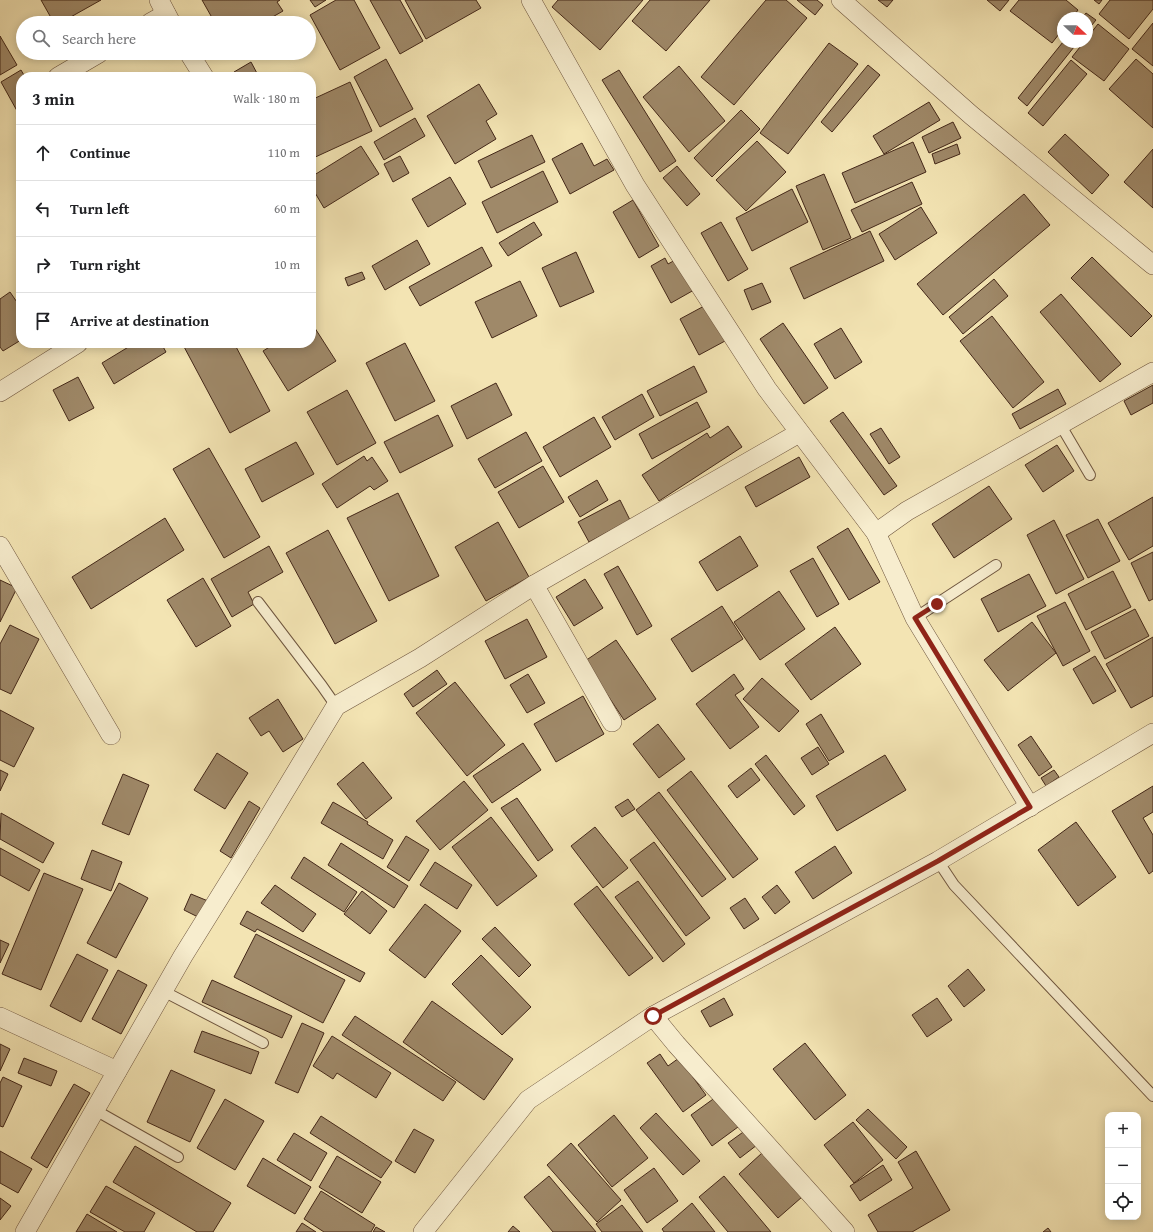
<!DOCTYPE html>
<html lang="en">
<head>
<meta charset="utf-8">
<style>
  :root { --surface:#fff; --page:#f6f6f6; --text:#202124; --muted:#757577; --line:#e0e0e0 }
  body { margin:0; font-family:"Gentium Book Plus",serif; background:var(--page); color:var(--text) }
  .controls { position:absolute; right:12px; bottom:12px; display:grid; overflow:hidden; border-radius:8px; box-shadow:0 2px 10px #0003 }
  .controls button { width:36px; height:36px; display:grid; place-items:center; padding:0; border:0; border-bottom:1px solid var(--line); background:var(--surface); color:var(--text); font:20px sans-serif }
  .compass { position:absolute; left:1057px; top:12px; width:36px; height:36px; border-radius:50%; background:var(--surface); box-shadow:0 2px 10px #0003; rotate:112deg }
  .stop { position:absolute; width:12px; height:12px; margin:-9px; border:3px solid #8f2418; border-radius:50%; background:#fff }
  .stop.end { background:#8f2418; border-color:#fff; box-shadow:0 1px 4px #0008 }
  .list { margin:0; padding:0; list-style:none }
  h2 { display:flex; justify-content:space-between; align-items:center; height:52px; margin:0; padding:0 16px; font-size:17px }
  h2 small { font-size:13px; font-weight:400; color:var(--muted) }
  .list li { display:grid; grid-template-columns:26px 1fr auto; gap:12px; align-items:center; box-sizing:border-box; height:56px; padding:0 16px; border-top:1px solid var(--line) }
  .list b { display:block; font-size:15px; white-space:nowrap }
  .list em { font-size:13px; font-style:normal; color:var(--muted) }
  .icon { flex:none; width:22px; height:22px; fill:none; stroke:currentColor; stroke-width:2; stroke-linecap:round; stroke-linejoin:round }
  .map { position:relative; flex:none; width:1153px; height:1232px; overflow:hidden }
  .search { position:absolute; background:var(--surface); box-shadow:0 2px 10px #0003; left:16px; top:16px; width:300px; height:44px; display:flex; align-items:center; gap:10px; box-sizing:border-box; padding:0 14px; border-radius:22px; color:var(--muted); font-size:15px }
  .panel { position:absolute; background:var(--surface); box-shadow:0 2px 10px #0003; left:16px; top:72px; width:300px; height:276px; border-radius:16px }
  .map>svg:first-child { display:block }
</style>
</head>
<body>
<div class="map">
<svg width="1153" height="1232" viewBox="0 0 1153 1232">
  <rect width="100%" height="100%" fill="#f3e4b3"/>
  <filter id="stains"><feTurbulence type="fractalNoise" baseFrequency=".005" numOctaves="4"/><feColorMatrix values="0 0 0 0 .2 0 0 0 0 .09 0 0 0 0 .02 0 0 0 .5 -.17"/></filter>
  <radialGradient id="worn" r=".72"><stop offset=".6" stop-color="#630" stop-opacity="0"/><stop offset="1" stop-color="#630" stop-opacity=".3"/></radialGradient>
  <!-- building -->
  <g fill="#9f8969" stroke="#432718">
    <polygon points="41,0 101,0 60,23 54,23"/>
    <polygon points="202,0 280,0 277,2 283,11 262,23 215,23"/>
    <polygon points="310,0 326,0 315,7"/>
    <polygon points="336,0 354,0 380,48 340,70 310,15"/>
    <polygon points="370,0 400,0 423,41 400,54"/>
    <polygon points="405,0 476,0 481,8 426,39"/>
    <polygon points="558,0 643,0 600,50 552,7"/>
    <polygon points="650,0 710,0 666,51 632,21"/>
    <polygon points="766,0 786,0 807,18 734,105 701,77"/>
    <polygon points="797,0 817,0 823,5 815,15"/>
    <polygon points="878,0 893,0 887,7"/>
    <polygon points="987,0 1009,0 1000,11"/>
    <polygon points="1019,0 1066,0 1078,10 1072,18 1063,18 1063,29 1052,43 1010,11"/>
    <polygon points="1094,0 1102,0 1099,4"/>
    <polygon points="1110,0 1153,0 1153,9 1129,39 1099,14"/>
    <polygon points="1086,13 1096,20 1087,31 1087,18 1082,18"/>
    <polygon points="1153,23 1153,66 1132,49"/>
    <polygon points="1098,24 1129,49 1104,81 1072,57 1084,42 1087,42 1087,38"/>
    <polygon points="0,36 17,65 0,75"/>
    <polygon points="1063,42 1078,42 1027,106 1018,98"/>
    <polygon points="829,43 858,64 788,154 760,133"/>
    <polygon points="386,59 413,109 380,127 354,77"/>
    <polygon points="1136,59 1153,74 1153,128 1109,89"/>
    <polygon points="1071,60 1087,74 1043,126 1028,113"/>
    <polygon points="251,62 259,77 237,77 234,72"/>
    <polygon points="868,65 880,75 832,132 821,122"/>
    <polygon points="679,66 725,121 689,152 643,97"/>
    <polygon points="21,70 25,77 21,77 21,118 1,82"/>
    <polygon points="619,70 676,161 660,172 602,80"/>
    <polygon points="350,82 372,131 311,159 311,100"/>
    <polygon points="479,84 497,114 486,121 496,139 455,164 427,116"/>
    <polygon points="929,102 940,120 884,154 873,136"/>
    <polygon points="741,110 760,129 712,177 694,158"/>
    <polygon points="415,118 425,136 384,160 374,142"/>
    <polygon points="953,122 961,138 929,153 922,137"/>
    <polygon points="1065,134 1109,175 1092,194 1048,152"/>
    <polygon points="532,135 545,162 491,188 478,161"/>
    <polygon points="757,141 786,172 746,211 716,180"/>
    <polygon points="913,142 926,172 855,203 842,173"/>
    <polygon points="582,143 594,166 607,159 614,170 570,194 552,159"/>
    <polygon points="957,144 960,154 935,164 932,154"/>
    <polygon points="361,146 379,174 324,208 311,186 311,177"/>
    <polygon points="1153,149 1153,208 1124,182"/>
    <polygon points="400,156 409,173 393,182 384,164"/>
    <polygon points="677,166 700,194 687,206 663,178"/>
    <polygon points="543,171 558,202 497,233 482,202"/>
    <polygon points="824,174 851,238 823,250 796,186"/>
    <polygon points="450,177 466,204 428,227 412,199"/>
    <polygon points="912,182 922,204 862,232 851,210"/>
    <polygon points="792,189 808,222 752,251 736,218"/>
    <polygon points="1024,194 1050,225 943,315 917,284"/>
    <polygon points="633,200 659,246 639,258 613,212"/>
    <polygon points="921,207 937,233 895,260 879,234"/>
    <polygon points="534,222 542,235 508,256 499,243"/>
    <polygon points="721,222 748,269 728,281 701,233"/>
    <polygon points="870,231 884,261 804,299 790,268"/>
    <polygon points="417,240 430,264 385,290 372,266"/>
    <polygon points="482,247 492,266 420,306 409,287"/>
    <polygon points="576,252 594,292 560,307 542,268"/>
    <polygon points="1092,257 1152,316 1131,337 1071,278"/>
    <polygon points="665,258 668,264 677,259 694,290 671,303 651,266"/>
    <polygon points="362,272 365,279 348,286 345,278"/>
    <polygon points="994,279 1008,296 963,334 949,317"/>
    <polygon points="520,281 537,316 492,338 475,302"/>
    <polygon points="762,283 771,302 752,310 744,290"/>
    <polygon points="10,292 21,308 21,340 3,351 0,347 0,299"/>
    <polygon points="1061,294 1121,364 1100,382 1040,312"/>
    <polygon points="706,305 725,341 699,355 680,319"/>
    <polygon points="992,316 1044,382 1013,408 960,341"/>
    <polygon points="311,322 336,361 288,391 263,351 276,343 311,343"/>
    <polygon points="783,323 828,388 804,404 760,339"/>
    <polygon points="841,328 862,362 835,379 814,344"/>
    <polygon points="135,343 161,343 166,352 114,384 102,363"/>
    <polygon points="182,343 234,343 270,411 230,433"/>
    <polygon points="405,343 435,401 395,421 366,363"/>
    <polygon points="694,366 707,392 660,416 647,391"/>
    <polygon points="78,377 94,408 69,421 53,390"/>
    <polygon points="496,383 512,415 467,439 451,406"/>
    <polygon points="1153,385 1153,403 1131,415 1124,401"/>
    <polygon points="1058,389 1066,404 1020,429 1012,414"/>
    <polygon points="347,390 376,443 337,465 307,412"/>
    <polygon points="642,394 654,417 615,440 602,417"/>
    <polygon points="697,402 710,427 652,459 639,434"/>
    <polygon points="843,412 897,486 884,495 830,421"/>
    <polygon points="438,415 453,446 400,473 384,442"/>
    <polygon points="594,417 611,447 560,477 543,447"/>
    <polygon points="728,426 742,447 659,501 642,475 707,433 710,438"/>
    <polygon points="881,428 900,457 889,464 870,434"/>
    <polygon points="526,432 542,461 495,488 478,459"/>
    <polygon points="296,442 314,474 262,502 245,469"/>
    <polygon points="1057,445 1074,471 1043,492 1025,465"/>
    <polygon points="209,448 260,537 224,558 173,469"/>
    <polygon points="364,456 367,461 372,457 388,481 374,490 370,486 337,508 322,484"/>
    <polygon points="799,457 810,477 756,507 745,487"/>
    <polygon points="543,466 564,502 519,528 498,492"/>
    <polygon points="597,480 608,500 580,517 568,497"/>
    <polygon points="989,486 1012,519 954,558 932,524"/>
    <polygon points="398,493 439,576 389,601 347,518"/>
    <polygon points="1153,497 1153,546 1129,560 1108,523"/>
    <polygon points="620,500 630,520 589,542 578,522"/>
    <polygon points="165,518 184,550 91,609 72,577"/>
    <polygon points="1098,519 1120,561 1088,578 1066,535"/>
    <polygon points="1054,520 1084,579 1056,594 1027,535"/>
    <polygon points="498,522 529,577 486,601 455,547"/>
    <polygon points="848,528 880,582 849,600 817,547"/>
    <polygon points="328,530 377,621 335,644 286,553"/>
    <polygon points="740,536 758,566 717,591 699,562"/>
    <polygon points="269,546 283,572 248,592 254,604 232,617 211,579"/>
    <polygon points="1153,552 1153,599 1149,601 1131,563"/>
    <polygon points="813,558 839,604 817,617 790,571"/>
    <polygon points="618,566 652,626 637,635 604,574"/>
    <polygon points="1113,571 1131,607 1086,630 1068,594"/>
    <polygon points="1029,574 1046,606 998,632 981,599"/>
    <polygon points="203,578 231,626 196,647 167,600"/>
    <polygon points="585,579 603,608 574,626 556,597"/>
    <polygon points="0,580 17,588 0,622"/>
    <polygon points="779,591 805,629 760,660 734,622"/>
    <polygon points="1065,602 1090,651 1063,666 1037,616"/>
    <polygon points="722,606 743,639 692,672 671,639"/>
    <polygon points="1135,609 1149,636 1105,659 1091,632"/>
    <polygon points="527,619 547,657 505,679 485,641"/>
    <polygon points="1032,622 1056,653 1008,691 984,660"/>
    <polygon points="10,625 39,639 11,694 0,689 0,644"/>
    <polygon points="835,627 861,664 811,700 785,664"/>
    <polygon points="1153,637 1153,696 1131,708 1106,664"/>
    <polygon points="616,640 656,699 624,720 585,661"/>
    <polygon points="1095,656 1116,691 1093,704 1073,669"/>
    <polygon points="437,670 447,684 413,707 404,694"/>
    <polygon points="528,674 545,703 527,713 510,685"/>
    <polygon points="734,674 744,689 735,695 759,727 730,749 696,704"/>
    <polygon points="762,678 799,711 779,732 743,699"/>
    <polygon points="455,682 505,745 467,776 416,713"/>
    <polygon points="583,696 604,734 556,762 534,724"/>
    <polygon points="278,699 303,739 283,752 269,731 261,736 249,718"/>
    <polygon points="0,710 34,728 14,767 0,760"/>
    <polygon points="821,714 844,752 829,761 806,724"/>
    <polygon points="658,724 685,759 659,778 633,744"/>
    <polygon points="1031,736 1052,767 1039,776 1018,745"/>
    <polygon points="523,743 541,770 492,803 473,776"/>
    <polygon points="818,747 829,764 812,775 801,758"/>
    <polygon points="217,753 248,773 225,809 194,790"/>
    <polygon points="766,755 805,806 794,815 755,764"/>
    <polygon points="885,755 906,790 837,831 816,796"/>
    <polygon points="363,762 392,798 366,819 337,784"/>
    <polygon points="751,768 760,780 737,798 728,786"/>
    <polygon points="0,770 8,774 0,791"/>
    <polygon points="1054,770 1059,777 1046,786 1041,778"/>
    <polygon points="691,771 758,859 733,878 667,790"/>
    <polygon points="123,774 149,785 129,835 102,824"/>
    <polygon points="464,781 488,810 440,850 416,821"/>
    <polygon points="1153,786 1153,812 1143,818 1153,835 1153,871 1149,874 1112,811"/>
    <polygon points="659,792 726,879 702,897 636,810"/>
    <polygon points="517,798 553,850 538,861 501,808"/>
    <polygon points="628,799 635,809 622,817 615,807"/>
    <polygon points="249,801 260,808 231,858 220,851"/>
    <polygon points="333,802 368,822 367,824 393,840 383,859 321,823"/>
    <polygon points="1,813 54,843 43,863 0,839"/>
    <polygon points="491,817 537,876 497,906 452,847"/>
    <polygon points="1076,822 1116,877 1078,906 1038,850"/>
    <polygon points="595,827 628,868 603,888 571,846"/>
    <polygon points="406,836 429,850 409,881 387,867"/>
    <polygon points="654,842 710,918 686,936 630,860"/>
    <polygon points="341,843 408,886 394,908 328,865"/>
    <polygon points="835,846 852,873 813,899 795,872"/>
    <polygon points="0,848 40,870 29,891 0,875"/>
    <polygon points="92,850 122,862 111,891 81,879"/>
    <polygon points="304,857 357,892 344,912 291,878"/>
    <polygon points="435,862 472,885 457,909 420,885"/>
    <polygon points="44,873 83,889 41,990 2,974"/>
    <polygon points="638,881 685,944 663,962 615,897"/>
    <polygon points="119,883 148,898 116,958 87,943"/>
    <polygon points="275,885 316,914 303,932 261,903"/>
    <polygon points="777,885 790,902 775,914 762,897"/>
    <polygon points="597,886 653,958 629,976 574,904"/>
    <polygon points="362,891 387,911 370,934 344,914"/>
    <polygon points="191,894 208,901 200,918 184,910"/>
    <polygon points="745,898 759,919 744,929 730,908"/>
    <polygon points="425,904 461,931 425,978 389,950"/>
    <polygon points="247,911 365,973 360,982 257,929 255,932 240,924"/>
    <polygon points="495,927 531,965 519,977 482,939"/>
    <polygon points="256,934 345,980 323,1023 234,977"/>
    <polygon points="0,940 9,944 0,963"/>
    <polygon points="77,954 108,970 81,1022 50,1006"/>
    <polygon points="481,955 531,1007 502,1035 452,984"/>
    <polygon points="968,969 985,990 964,1007 948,986"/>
    <polygon points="118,970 147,985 121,1034 92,1019"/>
    <polygon points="212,980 292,1016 282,1038 202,1002"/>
    <polygon points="724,998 733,1015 710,1027 701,1011"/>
    <polygon points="937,998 952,1020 927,1037 912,1015"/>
    <polygon points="432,1001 513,1059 484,1100 403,1042"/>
    <polygon points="355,1016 456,1082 443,1101 342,1035"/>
    <polygon points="302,1023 324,1033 298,1093 275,1083"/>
    <polygon points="202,1031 259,1052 251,1074 194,1052"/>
    <polygon points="332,1036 391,1073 376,1098 337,1073 333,1079 313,1066"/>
    <polygon points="805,1043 846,1095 815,1120 773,1069"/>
    <polygon points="0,1044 10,1049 0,1071"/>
    <polygon points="660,1054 668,1066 679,1058 706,1095 683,1112 647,1063"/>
    <polygon points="24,1058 57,1071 51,1086 18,1073"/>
    <polygon points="171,1070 215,1090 190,1142 147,1122"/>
    <polygon points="3,1077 22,1086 3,1127 0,1126 0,1083"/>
    <polygon points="74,1084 90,1093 47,1168 31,1158"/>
    <polygon points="716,1097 738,1127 712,1146 691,1115"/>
    <polygon points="225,1099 264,1121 235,1170 197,1148"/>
    <polygon points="868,1109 907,1147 896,1159 856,1120"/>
    <polygon points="656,1113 700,1161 683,1175 640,1128"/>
    <polygon points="614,1115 648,1158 612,1187 578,1145"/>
    <polygon points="321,1116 392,1162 381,1178 310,1133"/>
    <polygon points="853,1122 883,1160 854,1183 824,1145"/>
    <polygon points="414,1129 434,1140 415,1173 395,1161"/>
    <polygon points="746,1130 757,1145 740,1158 728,1143"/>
    <polygon points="294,1133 327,1153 311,1181 277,1160"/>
    <polygon points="571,1143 621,1200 597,1222 547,1165"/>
    <polygon points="135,1146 231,1203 213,1232 197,1232 113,1182"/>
    <polygon points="0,1151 32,1169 18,1193 0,1183"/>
    <polygon points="916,1151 950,1210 912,1232 878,1232 868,1215 913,1188 898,1162"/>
    <polygon points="762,1153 802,1197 778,1218 739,1174"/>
    <polygon points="337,1156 381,1182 362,1213 319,1187"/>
    <polygon points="263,1158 311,1187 295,1214 247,1186"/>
    <polygon points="883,1165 892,1180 860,1201 850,1186"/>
    <polygon points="654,1168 678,1201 647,1223 624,1190"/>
    <polygon points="549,1176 596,1232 553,1232 524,1197"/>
    <polygon points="724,1176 771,1232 728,1232 699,1197"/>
    <polygon points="106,1186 155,1213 144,1232 125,1232 90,1212"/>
    <polygon points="321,1191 375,1225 371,1232 324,1232 304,1219"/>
    <polygon points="0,1198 11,1206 0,1220"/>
    <polygon points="692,1203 715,1232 664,1232 662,1229"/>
    <polygon points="622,1205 643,1232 602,1232 596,1224"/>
    <polygon points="87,1214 117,1232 76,1232"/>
    <polygon points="302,1223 316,1232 296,1232"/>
    <polygon points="513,1226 520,1232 508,1232"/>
    <polygon points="376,1227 385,1232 373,1232"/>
    <polygon points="1048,1228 1051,1232 1043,1232"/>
  </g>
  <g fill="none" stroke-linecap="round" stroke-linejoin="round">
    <!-- service casing -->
    <g stroke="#6f563f" stroke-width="12">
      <g id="service">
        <polyline points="1060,424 1090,475"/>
        <polyline points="258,602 322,686 336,706"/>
        <polyline points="915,618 996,565"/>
        <polyline points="938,861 954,885 1153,1096"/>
        <polyline points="163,991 263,1043"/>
        <polyline points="95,1110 178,1157"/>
      </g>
    </g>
    <!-- minor casing -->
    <g stroke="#6f563f" stroke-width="20">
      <g id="minor">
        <polyline points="159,0 171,23"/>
        <polyline points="531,0 635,185 767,389 876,533 915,618 1030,807"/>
        <polyline points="841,0 971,115 1153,265"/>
        <polyline points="150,23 166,14"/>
        <polyline points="189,53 204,77"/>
        <polyline points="58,77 99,53"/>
        <polyline points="0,392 78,343"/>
        <polyline points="876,533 907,511 1153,372"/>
        <polyline points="0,546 111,735"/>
        <polyline points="534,585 612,722"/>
        <polyline points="653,1016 676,1044 845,1232"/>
        <polyline points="0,1017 117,1071"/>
        <polyline points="25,1232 183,956 260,832 336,706 420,658 534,585 799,433"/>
        <polyline points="423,1232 528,1100 653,1016 938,861 1153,733"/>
      </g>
    </g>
    <!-- service -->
    <use href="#service" stroke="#f7edce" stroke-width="10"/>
    <!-- minor -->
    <use href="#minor" stroke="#f7edce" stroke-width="19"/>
  </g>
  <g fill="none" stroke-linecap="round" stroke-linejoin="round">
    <!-- route -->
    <polyline stroke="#8f2418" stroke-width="5" points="653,1016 938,861 1030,807 915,618 937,604"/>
  </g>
  <rect width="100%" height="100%" filter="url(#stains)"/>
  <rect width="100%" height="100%" fill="url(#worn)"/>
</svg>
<div class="controls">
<button>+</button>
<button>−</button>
<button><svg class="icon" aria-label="locate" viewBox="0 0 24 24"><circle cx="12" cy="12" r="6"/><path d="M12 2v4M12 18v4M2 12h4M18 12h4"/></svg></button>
</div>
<svg class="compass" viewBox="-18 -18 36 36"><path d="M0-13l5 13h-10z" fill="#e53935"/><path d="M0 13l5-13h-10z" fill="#757577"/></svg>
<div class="stop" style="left:653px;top:1016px"></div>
<div class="stop end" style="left:937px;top:604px"></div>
<div class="search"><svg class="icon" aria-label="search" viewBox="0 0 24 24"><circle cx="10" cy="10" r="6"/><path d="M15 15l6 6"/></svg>Search here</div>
<section class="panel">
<h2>3 min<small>Walk · 180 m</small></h2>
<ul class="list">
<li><svg class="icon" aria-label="ahead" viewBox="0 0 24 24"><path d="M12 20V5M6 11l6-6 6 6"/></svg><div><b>Continue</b></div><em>110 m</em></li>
<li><svg class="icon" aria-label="left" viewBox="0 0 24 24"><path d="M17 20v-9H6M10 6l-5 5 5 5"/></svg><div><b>Turn left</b></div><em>60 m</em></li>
<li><svg class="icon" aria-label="right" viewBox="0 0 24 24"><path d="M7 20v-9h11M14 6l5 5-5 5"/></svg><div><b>Turn right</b></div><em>10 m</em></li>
<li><svg class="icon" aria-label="arrive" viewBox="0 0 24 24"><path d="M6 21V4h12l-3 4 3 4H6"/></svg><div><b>Arrive at destination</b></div></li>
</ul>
</section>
</div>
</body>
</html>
